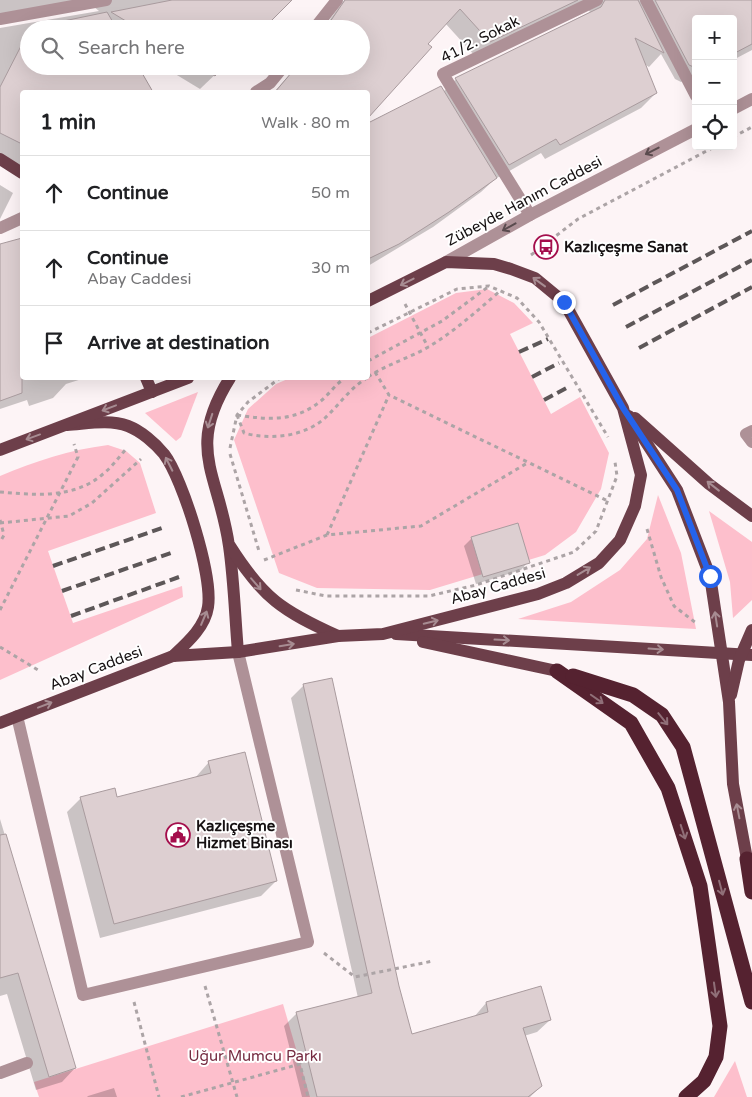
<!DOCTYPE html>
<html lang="en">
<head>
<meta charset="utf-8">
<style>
  :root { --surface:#fff; --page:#f6f6f6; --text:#202124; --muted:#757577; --line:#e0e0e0 }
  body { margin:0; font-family:"Varela Round",sans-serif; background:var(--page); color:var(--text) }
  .controls { position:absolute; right:15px; top:15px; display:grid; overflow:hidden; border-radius:5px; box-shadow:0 5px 20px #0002 }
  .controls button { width:45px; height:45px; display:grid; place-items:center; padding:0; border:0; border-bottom:1px solid var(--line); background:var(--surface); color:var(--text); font:25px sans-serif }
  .stop { position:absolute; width:15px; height:15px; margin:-11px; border:4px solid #2563eb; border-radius:50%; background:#fff }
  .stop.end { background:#2563eb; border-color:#fff; box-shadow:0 1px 5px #0008 }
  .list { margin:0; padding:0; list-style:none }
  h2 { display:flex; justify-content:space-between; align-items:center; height:65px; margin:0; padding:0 20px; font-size:21px }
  h2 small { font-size:16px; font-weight:400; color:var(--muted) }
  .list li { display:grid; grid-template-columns:32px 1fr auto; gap:15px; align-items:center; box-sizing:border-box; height:75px; padding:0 20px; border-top:1px solid var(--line) }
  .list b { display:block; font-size:19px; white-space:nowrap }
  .list p { margin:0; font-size:16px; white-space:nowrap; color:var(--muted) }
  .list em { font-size:16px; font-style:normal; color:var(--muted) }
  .icon { flex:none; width:28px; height:28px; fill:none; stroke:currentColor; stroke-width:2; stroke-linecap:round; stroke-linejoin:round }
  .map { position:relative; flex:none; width:752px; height:1097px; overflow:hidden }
  .search { position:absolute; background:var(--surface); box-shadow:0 5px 20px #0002; left:20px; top:20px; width:350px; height:55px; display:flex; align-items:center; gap:12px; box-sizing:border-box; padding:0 18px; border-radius:28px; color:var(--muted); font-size:19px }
  .panel { position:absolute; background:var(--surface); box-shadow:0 5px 20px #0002; left:20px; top:90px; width:350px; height:290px; border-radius:5px }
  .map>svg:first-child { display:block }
</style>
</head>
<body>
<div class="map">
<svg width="752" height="1097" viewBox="0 0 752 1097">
  <rect width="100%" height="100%" fill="#fdf4f6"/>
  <!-- green -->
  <g fill="#fdbfcc">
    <polygon points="487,289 514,303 533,323 510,334 551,414 580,397 609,453 601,489 576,532 545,555 430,590 317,588 279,573 234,440 248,409 276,384 290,378 368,378 368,338 456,293"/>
    <polygon points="198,392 181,437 176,441 145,413"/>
    <path d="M108,445L126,451L140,463L156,513L48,551L73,623L182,586L183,597L0,680V476C36,461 69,450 108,445Z"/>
    <polygon points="658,495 681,553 696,629 518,619 571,602 620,570 647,539"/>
    <polygon points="709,511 752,542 752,600 733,618 730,582"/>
    <polygon points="283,1004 310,1097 39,1097 34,1082"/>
    <polygon points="735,1061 747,1097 714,1097"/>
  </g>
  <!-- shadow -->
  <g fill="#0003">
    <polygon points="0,0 288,0 263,29 29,29 29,66 152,92 22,92 22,166 0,155 0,28 99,11 94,7 0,22"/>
    <polygon points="344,0 752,0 752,50 733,60 733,19 696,19 696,75 681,82 675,79 661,54 649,67 644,64 656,93 641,108 545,159 541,153 495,179 481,192 433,227 368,266 368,125 440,87 443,92 456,79 590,12 586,7 475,56 445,23 426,44 430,47 368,116 368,92 274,92 292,72 288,66 361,66 361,29 323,29"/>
    <polygon points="162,66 224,66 200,89"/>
    <polygon points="0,185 13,193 0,219"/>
    <polygon points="22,240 22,378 85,378 66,384 53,398 29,406 27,400 0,409 0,246"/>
    <polygon points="472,538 528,562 521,570 476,584 464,546"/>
    <polygon points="304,685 412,1036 474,1017 486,1003 540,988 550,1020 537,1032 524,1036 541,1086 530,1097 302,1097 284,1026 297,1013 358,998 291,698"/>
    <polygon points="209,762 276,881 261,896 100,938 67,812 81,798 116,799 195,778"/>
    <polygon points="0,819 75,1068 62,1082 36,1090 7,994 0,996"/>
    <polygon points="114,1088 117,1097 87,1097 88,1096"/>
  </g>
  <!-- building -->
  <g fill="#ddcfd1" stroke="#a99b9e">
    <polygon points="172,0 292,0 263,29 139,29 111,12"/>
    <polygon points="345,0 578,0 490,42 460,9 428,44 432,47 368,118 368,92 275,92 297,66 361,66 361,29 325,29"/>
    <polygon points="605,0 638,0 664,53 635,38 657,93 560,145 556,139 509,165 455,78 601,7"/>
    <polygon points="655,0 752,0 752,44 733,54 733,19 696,19 696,68 689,65"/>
    <polygon points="107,12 117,29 54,29 54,23"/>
    <polygon points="27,33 29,66 138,66 153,92 22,92 22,144 0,133 0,87 21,46 28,46"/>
    <polygon points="200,66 225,66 215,76"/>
    <polygon points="441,86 497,178 449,212 399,244 368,259 368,123"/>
    <polygon points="22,238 22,393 0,401 0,244"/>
    <polygon points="518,523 530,563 483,577 471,537"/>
    <polygon points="332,678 399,986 412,1034 488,1012 486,1002 541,986 551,1020 523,1028 542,1086 528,1097 317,1097 296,1012 372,993 303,684"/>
    <polygon points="245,752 277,881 114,924 80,797 115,788 117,797 211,773 208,761"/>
    <polygon points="6,834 76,1068 49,1077 18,973 0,978 0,835"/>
  </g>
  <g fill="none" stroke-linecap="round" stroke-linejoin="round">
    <!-- path -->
    <g stroke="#aca4a6" stroke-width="3" stroke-dasharray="4 4" stroke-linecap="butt">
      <polyline points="733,137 752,127"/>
      <polyline points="531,255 578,219 716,146"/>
      <polyline points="405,304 428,347"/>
      <polyline points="368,333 457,289 489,286 517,298 539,322 608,437"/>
      <polyline points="368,361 442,321 488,287"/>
      <polyline points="375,372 389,395 608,501"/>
      <path d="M368,377C387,364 410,358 430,346C456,330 477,311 500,291"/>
      <path d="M237,415L244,433C270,440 304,437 325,418C339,405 350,388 367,378"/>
      <path d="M237,415C269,420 296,422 322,400C330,393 336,384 345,378"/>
      <polyline points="230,448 237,415 248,402 280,378"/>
      <polyline points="230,454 259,551"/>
      <path d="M0,492C35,495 74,499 103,474C112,467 119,457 127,448"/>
      <polyline points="0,520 4,535 0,542"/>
      <polyline points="0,523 69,516 92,503 141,459"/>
      <polyline points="647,529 661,577 674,606 696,623"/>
      <polyline points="327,535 389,395"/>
      <polyline points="264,560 327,535 421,526 529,462"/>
      <polyline points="296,590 326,596 429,596 476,585 574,552 596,531 617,476 615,462"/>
      <polyline points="0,610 78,457 74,444"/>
      <polyline points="0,647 38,670"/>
      <polyline points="324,953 355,977 433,961"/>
      <polyline points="205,986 237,1097"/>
      <polyline points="134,1002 159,1097"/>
      <polyline points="181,1097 300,1064 308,1097"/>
    </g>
    <!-- minor -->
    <g stroke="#ae9197" stroke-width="12">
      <polyline points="646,0 696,96"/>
      <polyline points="0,19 106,0"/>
      <polyline points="314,29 337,0"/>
      <polyline points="256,92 270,83 284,66"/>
      <polyline points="733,109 752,99"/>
      <polyline points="530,215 443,74 597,0"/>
      <polyline points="0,228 22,218"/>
      <polyline points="446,262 530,215 696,129"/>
      <polyline points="752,431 746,434 752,442"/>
      <polyline points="17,716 83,995 308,942 238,652"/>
      <polyline points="0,1073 27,1063"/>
    </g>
    <!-- major -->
    <g stroke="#6d3f4a" stroke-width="12">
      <polyline points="0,159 22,173"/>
      <polyline points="146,378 152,392"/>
      <path d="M230,378C185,449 219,474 229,546C234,581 235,617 238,652"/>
      <polyline points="629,416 677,490 710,576 729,702 733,784 747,859"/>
      <polyline points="635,418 709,484 752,516"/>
      <path d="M67,425C86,424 109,419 128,426C141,431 155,443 164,454C183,479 213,576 208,607C205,627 188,642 173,656"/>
      <polyline points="0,450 188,378"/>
      <path d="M230,546C263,598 282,611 338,636"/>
      <polyline points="396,634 752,655"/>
      <polyline points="423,642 557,671"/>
      <polyline points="731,695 739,660 752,630"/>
      <polyline points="0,723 173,656 238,652 338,636 383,634 538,594 566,583 599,563 620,540 635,506 641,475 623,408 564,302 535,278 511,269 494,264 446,262 368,301"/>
    </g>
    <!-- highway -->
    <g stroke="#552230" stroke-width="15">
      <polyline points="557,671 631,723 668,788 700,886 720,1026 716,1057 704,1081 686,1097"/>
      <polyline points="573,676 633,695 662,715 683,747 752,1002"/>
      <polyline points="747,859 752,892"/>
    </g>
    <!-- rail -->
    <g stroke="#5d5758" stroke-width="4" stroke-dasharray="10 5" stroke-linecap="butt">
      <polyline points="613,305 752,231"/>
      <polyline points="626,327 752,260"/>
      <polyline points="639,348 752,287"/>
      <polyline points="519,352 548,339"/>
      <polyline points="532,377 559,363"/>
      <polyline points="544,400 570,386"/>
      <polyline points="53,566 162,528"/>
      <polyline points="62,591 171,553"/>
      <polyline points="71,616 179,577"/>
    </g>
  </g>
  <!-- one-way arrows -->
  <defs><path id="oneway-shaft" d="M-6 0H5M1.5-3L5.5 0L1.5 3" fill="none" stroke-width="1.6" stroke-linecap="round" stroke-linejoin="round" transform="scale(1.25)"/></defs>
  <g stroke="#5a4b4e">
    <use href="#oneway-shaft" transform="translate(652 151) rotate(153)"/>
    <use href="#oneway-shaft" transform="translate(509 227) rotate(151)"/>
  </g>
  <g stroke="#a78c92">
    <use href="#oneway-shaft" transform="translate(407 282) rotate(153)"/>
    <use href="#oneway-shaft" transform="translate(539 282) rotate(-144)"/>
    <use href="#oneway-shaft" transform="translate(109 408) rotate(159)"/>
    <use href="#oneway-shaft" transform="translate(210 421) rotate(108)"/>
    <use href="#oneway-shaft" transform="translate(33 437) rotate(160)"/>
    <use href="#oneway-shaft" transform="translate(169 464) rotate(-117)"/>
    <use href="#oneway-shaft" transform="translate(713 486) rotate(-142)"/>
    <use href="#oneway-shaft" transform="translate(584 571) rotate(-31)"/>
    <use href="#oneway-shaft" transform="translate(256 584) rotate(49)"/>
    <use href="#oneway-shaft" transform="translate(204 618) rotate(-67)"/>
    <use href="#oneway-shaft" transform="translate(716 619) rotate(-99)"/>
    <use href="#oneway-shaft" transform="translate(431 622) rotate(-14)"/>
    <use href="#oneway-shaft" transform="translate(502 640) rotate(3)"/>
    <use href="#oneway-shaft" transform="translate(287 645) rotate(-9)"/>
    <use href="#oneway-shaft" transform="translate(656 649) rotate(4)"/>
    <use href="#oneway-shaft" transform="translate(45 705) rotate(-21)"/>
    <use href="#oneway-shaft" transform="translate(738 811) rotate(-101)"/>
  </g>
  <g stroke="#906f78">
    <use href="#oneway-shaft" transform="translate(597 699) rotate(35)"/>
    <use href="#oneway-shaft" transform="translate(663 719) rotate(51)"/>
    <use href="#oneway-shaft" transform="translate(683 832) rotate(72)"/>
    <use href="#oneway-shaft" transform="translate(721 888) rotate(75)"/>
    <use href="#oneway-shaft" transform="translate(715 990) rotate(82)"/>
  </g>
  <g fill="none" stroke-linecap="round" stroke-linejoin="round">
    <!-- route -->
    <polyline stroke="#2563eb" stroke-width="6" points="564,302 623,408 677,490 710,576"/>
  </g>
  <!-- icons -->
  <defs>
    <g id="bus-ring" transform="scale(1.25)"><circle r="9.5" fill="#fff" stroke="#a40e4c" stroke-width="1.5"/><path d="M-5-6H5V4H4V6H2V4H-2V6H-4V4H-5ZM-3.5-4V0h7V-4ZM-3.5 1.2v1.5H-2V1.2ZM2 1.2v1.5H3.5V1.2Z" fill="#a40e4c"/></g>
    <g id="civic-ring" transform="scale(1.25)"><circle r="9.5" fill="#fff" stroke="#a40e4c" stroke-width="1.5"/><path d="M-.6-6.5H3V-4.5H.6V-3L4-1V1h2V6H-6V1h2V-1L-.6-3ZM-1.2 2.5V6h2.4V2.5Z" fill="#a40e4c"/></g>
  </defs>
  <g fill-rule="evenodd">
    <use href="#bus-ring" x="546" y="247"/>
    <use href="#civic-ring" x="178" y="835"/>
  </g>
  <g text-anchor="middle" stroke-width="4" stroke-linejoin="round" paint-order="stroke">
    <!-- street labels -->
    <g font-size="15" fill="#161112" stroke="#fff">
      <text transform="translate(480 39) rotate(-27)" y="5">41/2. Sokak</text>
      <text transform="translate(524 201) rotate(-28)" y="5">Zübeyde Hanım Caddesi</text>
      <text transform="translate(498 586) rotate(-16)" y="5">Abay Caddesi</text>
      <text transform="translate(96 668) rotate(-21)" y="5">Abay Caddesi</text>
    </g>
    <!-- poi labels -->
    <g font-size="15" font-weight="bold" fill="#161112" stroke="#fff" text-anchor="start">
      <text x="564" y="252">Kazlıçeşme Sanat</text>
      <text x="196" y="831">Kazlıçeşme<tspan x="196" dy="17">Hizmet Binası</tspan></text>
    </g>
    <!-- park labels -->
    <g font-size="15" fill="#752a40" stroke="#fff">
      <text x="255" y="1061">Uğur Mumcu Parkı</text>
    </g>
  </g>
</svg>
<div class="controls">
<button>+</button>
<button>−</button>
<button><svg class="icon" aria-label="locate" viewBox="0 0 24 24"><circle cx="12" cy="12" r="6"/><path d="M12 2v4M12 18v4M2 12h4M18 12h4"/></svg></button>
</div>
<div class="stop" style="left:710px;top:576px"></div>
<div class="stop end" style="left:564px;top:302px"></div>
<div class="search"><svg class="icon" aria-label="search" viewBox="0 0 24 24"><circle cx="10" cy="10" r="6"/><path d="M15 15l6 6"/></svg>Search here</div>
<section class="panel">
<h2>1 min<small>Walk · 80 m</small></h2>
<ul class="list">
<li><svg class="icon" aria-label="ahead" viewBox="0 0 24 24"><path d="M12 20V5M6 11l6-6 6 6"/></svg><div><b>Continue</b></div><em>50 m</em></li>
<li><svg class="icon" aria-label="ahead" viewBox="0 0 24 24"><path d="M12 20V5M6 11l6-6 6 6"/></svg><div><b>Continue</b><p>Abay Caddesi</p></div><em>30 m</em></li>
<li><svg class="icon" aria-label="arrive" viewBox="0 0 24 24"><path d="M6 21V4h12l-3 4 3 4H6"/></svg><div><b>Arrive at destination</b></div></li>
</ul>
</section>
</div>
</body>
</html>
